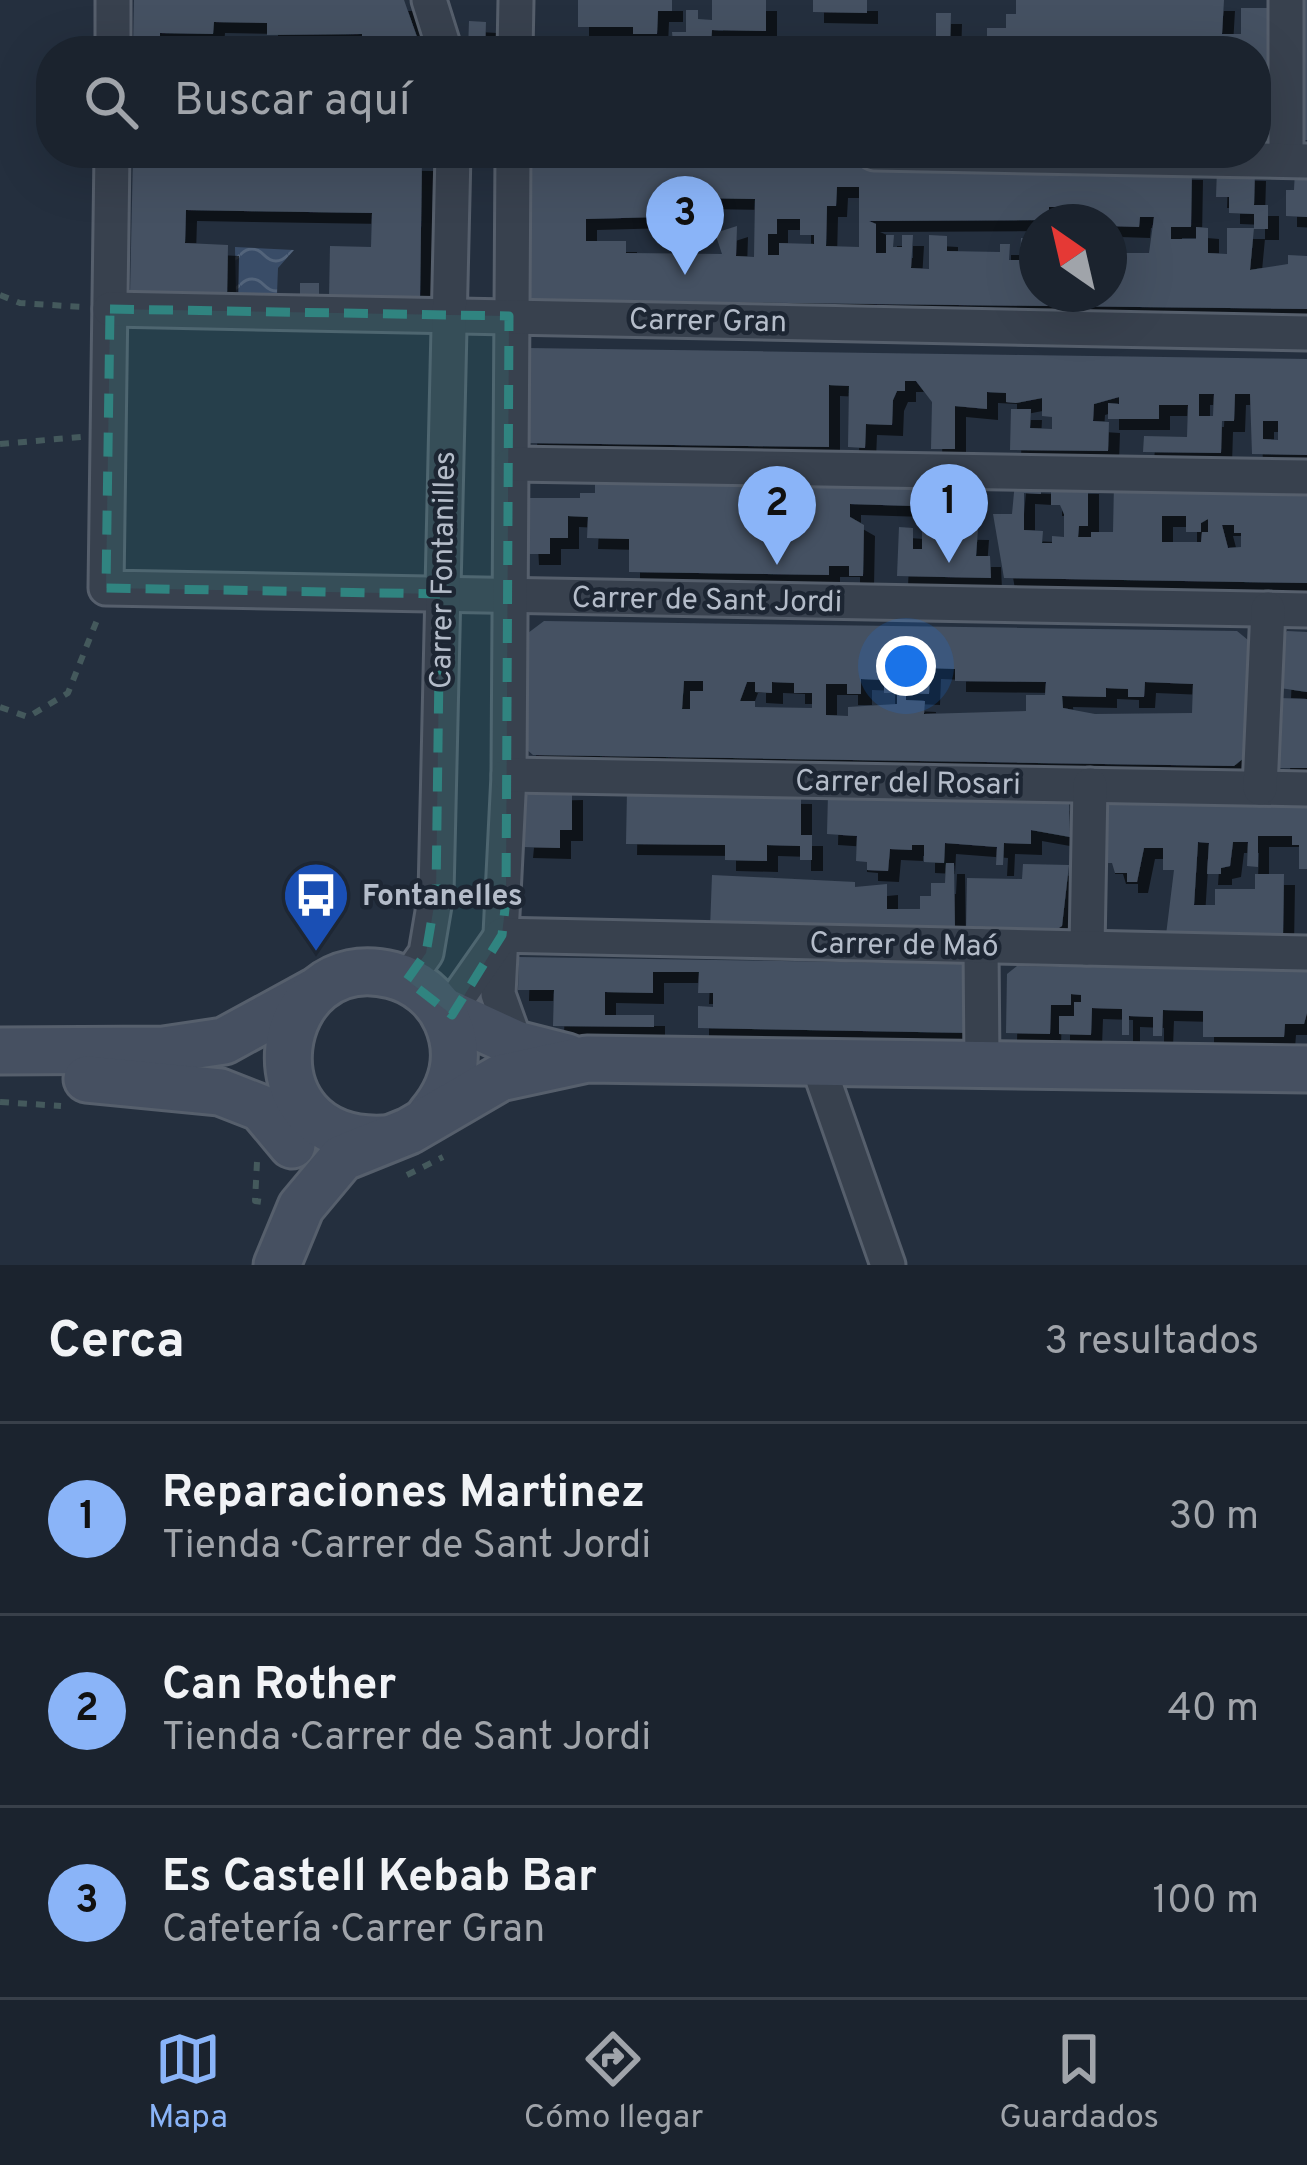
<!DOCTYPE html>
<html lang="es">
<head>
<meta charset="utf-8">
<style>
  :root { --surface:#1b232e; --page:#282f3a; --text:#f1f3f6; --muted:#a0a4aa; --line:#39404a; --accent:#8ab4f8 }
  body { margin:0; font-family:Overpass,sans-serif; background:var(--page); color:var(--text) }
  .compass { position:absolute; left:1019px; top:204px; width:108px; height:108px; border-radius:50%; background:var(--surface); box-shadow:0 12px 48px #0002; rotate:326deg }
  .you { position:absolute; left:906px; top:666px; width:42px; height:42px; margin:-30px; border:9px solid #fff; border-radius:50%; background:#1a73e8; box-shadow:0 0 0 18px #1a73e833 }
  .badge { display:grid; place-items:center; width:78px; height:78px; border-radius:50%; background:var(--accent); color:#111; font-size:39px; font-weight:700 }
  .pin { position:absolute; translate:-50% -99px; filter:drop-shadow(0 3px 6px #0008) }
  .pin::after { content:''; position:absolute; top:63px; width:42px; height:36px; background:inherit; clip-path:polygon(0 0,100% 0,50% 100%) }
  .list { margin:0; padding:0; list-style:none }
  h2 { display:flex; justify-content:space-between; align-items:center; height:156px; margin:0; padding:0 48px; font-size:51px }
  h2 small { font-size:39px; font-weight:400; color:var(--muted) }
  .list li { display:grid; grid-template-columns:78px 1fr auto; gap:36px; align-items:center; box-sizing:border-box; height:192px; padding:0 48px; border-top:3px solid var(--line) }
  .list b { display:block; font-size:45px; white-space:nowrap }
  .list p { margin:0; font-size:39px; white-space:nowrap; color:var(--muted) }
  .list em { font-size:39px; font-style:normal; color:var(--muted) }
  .icon { flex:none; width:66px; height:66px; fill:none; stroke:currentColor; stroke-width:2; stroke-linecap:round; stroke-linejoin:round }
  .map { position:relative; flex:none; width:1307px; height:1265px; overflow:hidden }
  .search { position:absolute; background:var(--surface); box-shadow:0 12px 48px #0002; left:36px; right:36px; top:36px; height:132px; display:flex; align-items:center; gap:30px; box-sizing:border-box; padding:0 42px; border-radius:48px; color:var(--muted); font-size:45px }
  .sheet { height:732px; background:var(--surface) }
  nav { display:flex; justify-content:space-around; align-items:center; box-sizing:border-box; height:168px; border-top:3px solid var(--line); background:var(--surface); font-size:33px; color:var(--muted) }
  nav a { display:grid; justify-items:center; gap:6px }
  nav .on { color:var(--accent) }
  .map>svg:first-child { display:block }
</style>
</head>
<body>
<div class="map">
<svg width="1307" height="1265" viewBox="0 0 1307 1265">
  <defs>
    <pattern id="water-waves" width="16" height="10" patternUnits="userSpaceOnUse" patternTransform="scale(3)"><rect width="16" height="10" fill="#394c67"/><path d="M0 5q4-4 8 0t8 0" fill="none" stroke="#53647b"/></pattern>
    <filter id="shadow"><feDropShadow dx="11" dy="11" stdDeviation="0" flood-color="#0009"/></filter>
  </defs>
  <rect width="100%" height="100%" fill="#242f3e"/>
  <!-- water -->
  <polygon fill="url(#water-waves)" points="235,247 294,250 278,268 277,294 236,293"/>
  <!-- building -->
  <g fill="#455162" fill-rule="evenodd" filter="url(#shadow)">
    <polygon points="134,0 404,0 422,51 368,51 362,48 362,34 267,35 267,23 214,22 213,34 160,33 160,49 133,49"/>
    <polygon points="578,0 672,0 672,11 658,11 657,34 633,34 633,27 578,27"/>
    <polygon points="712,0 766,0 766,31 712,30 711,43 673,43 672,32 686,32 686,10 698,10 698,19 712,20"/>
    <polygon points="813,0 867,0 867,13 813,12"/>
    <polygon points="1016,0 1224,0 1222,34 1241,34 1241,8 1269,8 1267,138 1256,138 1256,51 1158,51 1158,38 1056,36 1055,51 987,47 987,28 1006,28 1006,14 1016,14"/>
    <polygon points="1302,0 1307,0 1307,140 1301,140"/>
    <polygon points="936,13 951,13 950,47 956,51 936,51"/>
    <polygon points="469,21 486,22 485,51 468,51"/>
    <polygon points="531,41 591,42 591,51 531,51"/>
    <polygon points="133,155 422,160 420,299 329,298 330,246 371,247 372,213 186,210 185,243 228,245 227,297 130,295"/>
    <path d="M529,160L1192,169L1191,227H1171V239H1196V227L1208,228V253L1227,254V228H1254L1250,270L1288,264V255L1307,256V309L527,300ZM837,187H859V247L826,246L827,206H836ZM696,198L755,199L754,257L736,256L737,226L715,233L722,254L626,253V241H586V219L696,216ZM1049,207H1073L1072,216H1083V222L1109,226L1139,227L1140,217H1154L1149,253H1119L1118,258H1109V294H1037V238H1021L1020,260H1009L1010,244H1000V252L947,251V236L929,235V269L911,268L913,235H902V247H893L894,235H886V253H876V224L869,221L1049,220ZM777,219H800V235H814V244L779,243V255H768V234H777Z"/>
    <polygon points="1217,169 1255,170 1254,205 1268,205 1268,229 1254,229 1254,214 1229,213 1229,197 1216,197"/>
    <polygon points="1295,170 1307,170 1307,217 1286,216 1286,190 1294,190"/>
    <polygon points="300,283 319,283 319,297 300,298"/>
    <path d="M527,348L1307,359V455L1252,454L1250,394H1235L1234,421H1222L1221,453L1143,452L1144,436L1187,437L1188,405H1159V419H1108V403L1119,404V397L1094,404L1093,421L1109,422L1108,451L1010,450L1011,409H1031L1030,428L1052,429V417L1042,416V398L1016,403L1006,402V393L987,392V409L955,406V449H931L932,402L916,381H905V391H897L893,400L892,425L866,424L865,448L848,447L849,386L829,385V447L526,443ZM1199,394H1214L1213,416H1199ZM1263,421H1278V440L1263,439Z"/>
    <polygon points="595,477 913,481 913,506 850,504 850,517 864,525 863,576 849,576 849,566 829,566 829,575 629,572 629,539 587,538 588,517 568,516 568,538 550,538 550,554 528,554 525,498 580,498 580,493 595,493"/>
    <path d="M1015,482L1041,483V494L1024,493V530L1043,531L1042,543H1052V536L1064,537V514L1060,505H1051V483H1088V526H1079L1078,537H1091V532H1113L1114,484L1307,486V583L1004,578L993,514H1012ZM1162,516H1186V532H1201V523L1208,519V532H1202L1201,542H1162ZM1222,525H1234V533H1241V547L1228,548Z"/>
    <polygon points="899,527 913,528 913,549 922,549 922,528 978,529 976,556 990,556 991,578 897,576"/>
    <path d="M544,621L1237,631L1248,640L1245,757L1234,766L533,755L525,748L524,636ZM930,668L955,669V681L1046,682L1045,695H1026V711L924,714L925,701L906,700V693L929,694ZM861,679L884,680V693H897V704L848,707V716L826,715V684H847V694H861ZM684,681H703V691H690V709H682ZM747,682H755V692L772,693V682L794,683V693H812V708L755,707V701H740ZM1145,682L1193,684L1192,713L1095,714L1063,708L1062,696L1106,697V688L1128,689V697H1144Z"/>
    <polygon points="1307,632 1307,692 1280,688 1282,637 1287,631"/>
    <polygon points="1280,698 1307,699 1307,768 1279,768"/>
    <polygon points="572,789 572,830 560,830 560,848 522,847 527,795 534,790"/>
    <polygon points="627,791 801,793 801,835 812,835 812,860 800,860 800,846 767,845 767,861 725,860 725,845 626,844"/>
    <polygon points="828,794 1069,800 1070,837 1031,830 1031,844 1004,843 1003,865 996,865 997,847 945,843 944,863 924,862 924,845 912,845 912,850 890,849 888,871 867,870 867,862 856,861 857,836 827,834"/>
    <polygon points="1105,798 1307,801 1307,869 1299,869 1299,845 1292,845 1292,836 1258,836 1258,867 1247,866 1248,842 1233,842 1230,866 1221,868 1221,874 1207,874 1209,843 1198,842 1194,905 1215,905 1215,889 1255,889 1255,874 1284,874 1283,936 1166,935 1174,870 1163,870 1163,848 1144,848 1137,882 1127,882 1127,873 1115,873 1112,863 1104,863"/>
    <polygon points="946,863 954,863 955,931 710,929 712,875 855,882 855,887 887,884 887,909 920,909 920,896 931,896 931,883 945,883"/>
    <polygon points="1023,864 1069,865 1062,926 1054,931 966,932 967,878 1022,879"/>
    <polygon points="519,957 973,964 972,1033 698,1028 698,1006 713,1007 713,993 698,993 699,972 653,972 653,993 605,992 605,1015 654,1015 654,1027 553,1026 554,990 518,990"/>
    <polygon points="1017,966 1307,970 1307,1013 1304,1024 1285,1024 1284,1037 1203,1037 1203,1011 1163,1010 1162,1036 1153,1036 1153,1017 1129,1016 1129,1035 1122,1035 1122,1009 1092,1008 1091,1035 1059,1034 1059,1016 1074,1016 1074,1002 1081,1002 1081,995 1071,994 1071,1005 1051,1005 1050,1034 1006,1033 1007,974"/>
  </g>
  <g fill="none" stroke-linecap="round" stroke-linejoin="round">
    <!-- minor casing -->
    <g stroke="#565f6c" stroke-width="39">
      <g id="minor">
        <polyline points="429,0 445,51"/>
        <polyline points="1286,0 1286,160"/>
        <polyline points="113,51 113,0"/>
        <polyline points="515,51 516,0"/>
        <polyline points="112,153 106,588 1307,610"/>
        <polyline points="513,153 509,775 498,994 516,1044"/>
        <polyline points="874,153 1307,161"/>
        <polyline points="110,309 1307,333"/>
        <polyline points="512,464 1307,477"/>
        <polyline points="509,775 1307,789"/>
        <polyline points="1260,788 1268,609"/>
        <polyline points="981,946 982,1065"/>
        <polyline points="1087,948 1090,785"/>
        <polyline points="407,980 426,953 436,894 453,153"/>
        <polyline points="449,1024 460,995 502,935 1307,953"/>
        <polyline points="817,1062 888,1265"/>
      </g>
    </g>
    <!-- secondary casing -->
    <g stroke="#565f6c" stroke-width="51">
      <g id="secondary">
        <polyline points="442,1010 516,1044 567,1057"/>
        <polyline points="0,1051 164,1050 224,1041 314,992"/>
        <polyline points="87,1079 220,1092 261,1108 292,1145"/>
        <path d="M383,1139C241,1145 271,944 392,975C416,981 437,998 447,1021C462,1055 453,1088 430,1115"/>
        <polyline points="277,1265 301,1207 342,1158 409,1131 500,1078 587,1059 1307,1069"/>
      </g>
    </g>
    <!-- path -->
    <g stroke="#44595c" stroke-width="6" stroke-dasharray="9 9" stroke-linecap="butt">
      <polyline points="0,295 20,303 82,307"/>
      <polyline points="0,444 81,437"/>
      <polyline points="0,707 28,717 68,693 99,615"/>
      <polyline points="0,1102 61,1106"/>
      <polyline points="257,1162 255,1201 262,1202"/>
      <polyline points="407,1175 443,1157"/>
    </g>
    <!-- minor -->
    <use href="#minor" stroke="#38414e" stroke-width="33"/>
    <!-- secondary -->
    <use href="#secondary" stroke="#465061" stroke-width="45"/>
  </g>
  <!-- marked area -->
  <path fill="#308480" fill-opacity="0.2" stroke="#308480" stroke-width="9" stroke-dasharray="24 15" stroke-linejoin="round" d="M110,309L509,316L506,900L502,935L452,1015L407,980L426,953L436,894L440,594L106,588Z"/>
  <!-- icons -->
  <defs>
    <g id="bus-pin" transform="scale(3.45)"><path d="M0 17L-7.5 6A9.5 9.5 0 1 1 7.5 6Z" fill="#1a4fb4" stroke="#1d2633"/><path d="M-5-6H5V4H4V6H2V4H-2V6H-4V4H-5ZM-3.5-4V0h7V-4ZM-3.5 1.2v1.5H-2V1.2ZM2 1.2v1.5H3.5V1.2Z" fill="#fff"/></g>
  </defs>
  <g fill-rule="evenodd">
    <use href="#bus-pin" x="316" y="895"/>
  </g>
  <g text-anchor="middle" stroke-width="9" stroke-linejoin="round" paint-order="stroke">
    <!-- street labels -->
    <g font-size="30" fill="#b4bcc9" stroke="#1d2633">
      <text transform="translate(708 320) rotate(1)" y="10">Carrer Gran</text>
      <text transform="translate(442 570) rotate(-89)" y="10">Carrer Fontanilles</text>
      <text transform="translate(707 599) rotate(1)" y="10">Carrer de Sant Jordi</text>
      <text transform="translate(908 782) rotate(1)" y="10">Carrer del Rosari</text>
      <text transform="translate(904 944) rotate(1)" y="10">Carrer de Maó</text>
    </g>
    <!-- poi labels -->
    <g font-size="30" font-weight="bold" fill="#b4bcc9" stroke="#1d2633" text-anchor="start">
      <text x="362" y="905">Fontanelles</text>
    </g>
  </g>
</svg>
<svg class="compass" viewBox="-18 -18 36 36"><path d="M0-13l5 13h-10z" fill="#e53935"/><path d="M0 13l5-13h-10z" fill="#a0a4aa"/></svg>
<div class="you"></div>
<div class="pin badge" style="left:949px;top:563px">1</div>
<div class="pin badge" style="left:777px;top:565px">2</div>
<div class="pin badge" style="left:685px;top:275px">3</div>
<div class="search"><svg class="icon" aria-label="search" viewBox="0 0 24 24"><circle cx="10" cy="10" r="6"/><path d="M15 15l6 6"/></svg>Buscar aquí</div>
</div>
<section class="sheet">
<h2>Cerca<small>3 resultados</small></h2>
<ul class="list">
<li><span class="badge">1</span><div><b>Reparaciones Martinez</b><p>Tienda · Carrer de Sant Jordi</p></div><em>30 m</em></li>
<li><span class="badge">2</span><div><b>Can Rother</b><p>Tienda · Carrer de Sant Jordi</p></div><em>40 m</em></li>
<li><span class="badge">3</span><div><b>Es Castell Kebab Bar</b><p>Cafetería · Carrer Gran</p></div><em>100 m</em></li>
</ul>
</section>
<nav>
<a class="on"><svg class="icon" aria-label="map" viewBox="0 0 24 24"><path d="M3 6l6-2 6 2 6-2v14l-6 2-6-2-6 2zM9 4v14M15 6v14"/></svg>Mapa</a>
<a><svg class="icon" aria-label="directions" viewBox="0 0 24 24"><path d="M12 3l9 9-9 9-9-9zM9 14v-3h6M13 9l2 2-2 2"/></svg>Cómo llegar</a>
<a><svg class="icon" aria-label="saved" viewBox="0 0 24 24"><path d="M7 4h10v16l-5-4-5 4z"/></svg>Guardados</a>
</nav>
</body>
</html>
